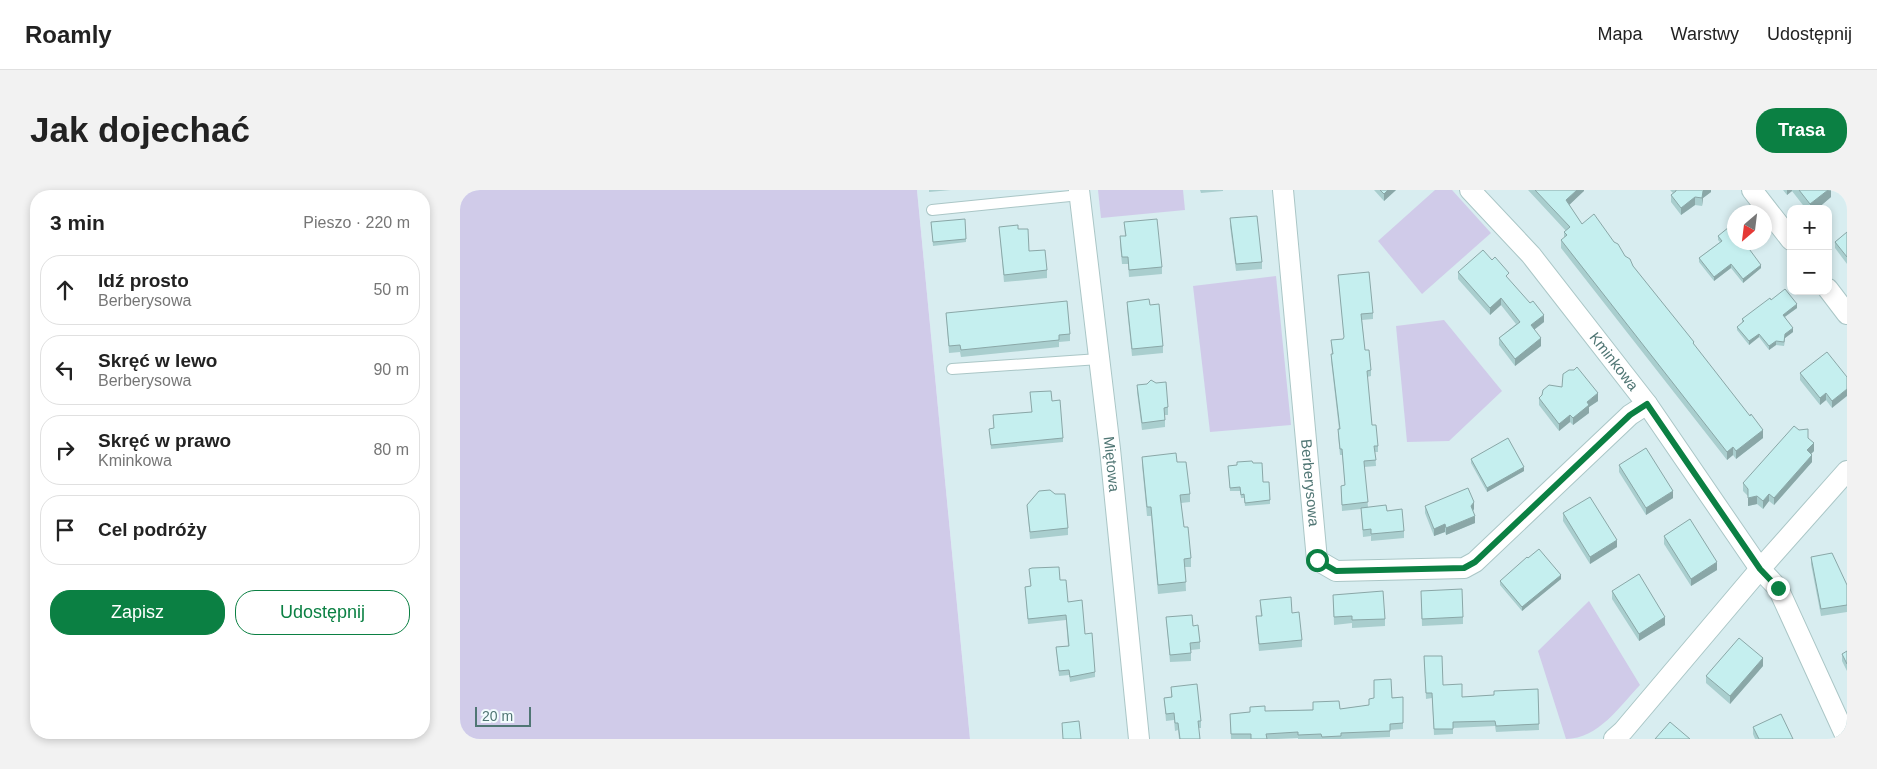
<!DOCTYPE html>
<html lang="pl">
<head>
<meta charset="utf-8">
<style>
  :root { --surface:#fff; --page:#f2f2f2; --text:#222; --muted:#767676; --line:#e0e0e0; --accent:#0b8043 }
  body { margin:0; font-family:Helvetica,sans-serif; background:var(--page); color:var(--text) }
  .controls { position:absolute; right:15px; top:15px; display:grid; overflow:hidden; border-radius:10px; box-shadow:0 2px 8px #0003 }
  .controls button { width:45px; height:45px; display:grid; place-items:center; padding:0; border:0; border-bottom:1px solid var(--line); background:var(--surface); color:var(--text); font:25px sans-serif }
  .compass { position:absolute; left:1267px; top:15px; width:45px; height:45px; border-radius:50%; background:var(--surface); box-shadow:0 2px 8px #0003; rotate:208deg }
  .scale { position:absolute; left:15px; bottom:12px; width:56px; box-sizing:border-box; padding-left:5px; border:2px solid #507674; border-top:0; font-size:14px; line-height:18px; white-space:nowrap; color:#507674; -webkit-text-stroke:4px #f3fcfe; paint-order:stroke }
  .stop { position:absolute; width:15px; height:15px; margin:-11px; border:4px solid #0b8043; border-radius:50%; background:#fff }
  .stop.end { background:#0b8043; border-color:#fff; box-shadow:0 1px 5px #0008 }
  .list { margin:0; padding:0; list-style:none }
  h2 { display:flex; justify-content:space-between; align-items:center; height:65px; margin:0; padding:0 20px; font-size:21px }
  h2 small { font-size:16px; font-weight:400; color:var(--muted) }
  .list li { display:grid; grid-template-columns:32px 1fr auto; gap:15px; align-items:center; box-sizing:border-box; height:70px; margin:0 10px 10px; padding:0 10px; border:1px solid var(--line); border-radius:20px }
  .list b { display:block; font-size:19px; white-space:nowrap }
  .list p { margin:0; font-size:16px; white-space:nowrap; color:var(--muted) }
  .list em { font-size:16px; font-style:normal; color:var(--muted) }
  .actions { display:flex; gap:10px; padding:15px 20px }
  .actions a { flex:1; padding:11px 0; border:1px solid var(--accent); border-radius:20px; text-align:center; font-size:18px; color:var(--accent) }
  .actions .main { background:var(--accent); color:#fff }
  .icon { flex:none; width:28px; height:28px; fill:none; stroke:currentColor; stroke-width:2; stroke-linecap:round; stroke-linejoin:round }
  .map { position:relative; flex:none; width:1387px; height:549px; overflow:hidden; border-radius:20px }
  header { display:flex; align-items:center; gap:30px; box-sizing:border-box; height:70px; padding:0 25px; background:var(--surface); border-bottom:1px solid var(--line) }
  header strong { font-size:24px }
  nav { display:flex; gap:28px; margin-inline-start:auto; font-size:18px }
  .intro { display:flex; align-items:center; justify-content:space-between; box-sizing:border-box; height:120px; padding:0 30px }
  h1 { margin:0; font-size:35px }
  .button { padding:12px 22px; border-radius:20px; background:var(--accent); color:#fff; font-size:18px; font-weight:700 }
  main { display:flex; gap:30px; padding:0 30px }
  aside { flex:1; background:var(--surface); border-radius:20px; box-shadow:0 2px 8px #0003 }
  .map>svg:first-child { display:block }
</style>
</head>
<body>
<header>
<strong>Roamly</strong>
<nav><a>Mapa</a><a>Warstwy</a><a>Udostępnij</a></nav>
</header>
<div class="intro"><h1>Jak dojechać</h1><a class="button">Trasa</a></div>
<main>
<aside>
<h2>3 min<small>Pieszo · 220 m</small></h2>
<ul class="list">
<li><svg class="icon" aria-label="ahead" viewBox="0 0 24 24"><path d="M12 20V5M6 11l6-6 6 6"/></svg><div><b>Idź prosto</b><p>Berberysowa</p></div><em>50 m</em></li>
<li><svg class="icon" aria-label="left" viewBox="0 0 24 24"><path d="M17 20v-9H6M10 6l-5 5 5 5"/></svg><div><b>Skręć w lewo</b><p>Berberysowa</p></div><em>90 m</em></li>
<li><svg class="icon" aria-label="right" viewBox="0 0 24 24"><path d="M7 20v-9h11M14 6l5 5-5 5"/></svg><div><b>Skręć w prawo</b><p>Kminkowa</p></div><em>80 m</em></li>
<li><svg class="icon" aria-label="arrive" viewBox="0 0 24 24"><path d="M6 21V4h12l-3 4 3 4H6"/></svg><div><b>Cel podróży</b></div></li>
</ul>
<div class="actions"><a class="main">Zapisz</a><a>Udostępnij</a></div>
</aside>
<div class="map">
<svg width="1387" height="549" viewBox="0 0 1387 549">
  <rect width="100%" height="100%" fill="#ecf9fc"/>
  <!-- residential -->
  <path fill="#d8edf0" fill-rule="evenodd" d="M457,0H1387V549H510ZM1331,19H1368V101H1331ZM1274,22H1304V52H1274Z"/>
  <!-- green -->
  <g fill="#d0cbe9">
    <polygon points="0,0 457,0 510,549 0,549"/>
    <polygon points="638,0 723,0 725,20 641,28"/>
    <polygon points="975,0 992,0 1031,43 962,104 918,51"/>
    <polygon points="816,86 831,235 750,242 733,96"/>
    <polygon points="984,130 1042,201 989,251 947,252 936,136"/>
    <path d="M1129,411L1180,495C1160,516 1138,549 1106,549L1078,461Z"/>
  </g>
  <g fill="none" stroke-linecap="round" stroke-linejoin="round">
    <!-- service casing -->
    <g stroke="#aac6c6" stroke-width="12">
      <g id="service">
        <polyline points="472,20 620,5"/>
        <polyline points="492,179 639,169"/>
      </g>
    </g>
    <!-- minor casing -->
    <g stroke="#aac6c6" stroke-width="22">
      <g id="minor">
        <path id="s1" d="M619,0L650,259L679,549"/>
        <path id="s2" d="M823,0L857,370L876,381L1004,378L1015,372L1170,225L1187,214"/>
        <path id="s3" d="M1010,0L1071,65L1187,214L1300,379L1318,398L1387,549"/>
        <polyline points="1292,0 1331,50"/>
        <polyline points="1368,99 1387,124"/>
        <polyline points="1154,549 1163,541 1300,379 1387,281"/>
      </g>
    </g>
    <!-- service -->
    <use href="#service" stroke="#fff" stroke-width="10"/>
    <!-- minor -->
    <use href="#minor" stroke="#fff" stroke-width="20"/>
  </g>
  <!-- wall -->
  <g fill="#a9cece">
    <polygon points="469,0 491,0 469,2"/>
    <polygon points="740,0 763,0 763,1 741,3"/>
    <polygon points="914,0 936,0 924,11"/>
    <polygon points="1068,0 1124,0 1109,15 1122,34 1165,66 1234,155 1303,248 1276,269 1273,265 1267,270 1101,58 1101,50 1104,48 1104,42 1106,41"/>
    <polygon points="1210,0 1251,0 1251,2 1243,8 1242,16 1235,15 1221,25 1211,12 1211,5 1213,3"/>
    <polygon points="1323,0 1371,0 1371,7 1357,19 1346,19 1332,1 1327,5"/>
    <polygon points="770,28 802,72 802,79 776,81 770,36"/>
    <polygon points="471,32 506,49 506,52 473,56"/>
    <polygon points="664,32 702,77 702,84 669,87 668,74 662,74 660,54 660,46 665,46"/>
    <polygon points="539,37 558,39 569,61 587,80 587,88 544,92"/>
    <polygon points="1387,42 1387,74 1375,58 1375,52"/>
    <polygon points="1258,46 1274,52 1301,78 1283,93 1271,78 1254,91 1239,72 1239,68 1260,52 1258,50"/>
    <polygon points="998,82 1049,90 1084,132 1074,140 1081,156 1055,176 1039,155 1039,148 1056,134 1041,115 1030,125 998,89"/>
    <polygon points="878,85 913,123 913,129 902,130 905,160 911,180 911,186 907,187 912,235 918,256 918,262 915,262 916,276 904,277 908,317 927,321 944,341 944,348 911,351 911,346 903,347 901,319 882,321 881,296 885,295 882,265 880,265 878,245 878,239 879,239 871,170 871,164 872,164 871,150 883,149 884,147"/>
    <polygon points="1311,110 1337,118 1325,127 1333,142 1325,148 1324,156 1316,155 1309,160 1299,147 1289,155 1277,140 1277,137 1282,133 1282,129"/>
    <polygon points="667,112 690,115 703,156 703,163 672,166 667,119"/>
    <polygon points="486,123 610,144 610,151 599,152 599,157 501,167 500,162 489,163"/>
    <polygon points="1340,183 1387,187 1372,218 1366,210 1360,215 1340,190"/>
    <polygon points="677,195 708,217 708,225 705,225 705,237 682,240 677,202"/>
    <polygon points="1082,205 1138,211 1129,217 1129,223 1113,235 1110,232 1099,241 1079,215 1079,208"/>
    <polygon points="592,211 603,248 603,252 531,259 529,239 534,238 533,225 571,222"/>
    <polygon points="1348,248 1354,261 1351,264 1352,272 1314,315 1309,311 1303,319 1297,314 1288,316 1288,306 1283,301 1283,293"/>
    <polygon points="682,267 717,272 730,304 730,312 721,313 724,337 731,368 731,377 725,377 726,401 698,404 691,326 687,326 682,275"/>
    <polygon points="1011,269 1064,281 1027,302 1011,273"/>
    <polygon points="793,273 803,292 810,310 810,314 785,316 784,308 781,308 780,301 770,301 768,276"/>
    <polygon points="1159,275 1213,308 1186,325 1159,282"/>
    <polygon points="567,315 608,338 608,345 570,349"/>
    <polygon points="965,316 1014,319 1013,321 1015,333 986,345 985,342 974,346 965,323"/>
    <polygon points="1103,323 1157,357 1130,374 1103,331"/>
    <polygon points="1204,346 1257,380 1231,396 1204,354"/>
    <polygon points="1351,367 1387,395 1387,422 1361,426 1351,374"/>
    <polygon points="1068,368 1101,389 1062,421 1040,395 1040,391"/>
    <polygon points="569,379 600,390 608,412 625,444 635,482 635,487 610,492 609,485 599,486 596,457 608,456 606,430 568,434 565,397 571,396"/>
    <polygon points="1152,401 1205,435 1179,451 1152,409"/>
    <polygon points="873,405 925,429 925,436 892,438 892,433 874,435"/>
    <polygon points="961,408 1003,427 1003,434 962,436"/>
    <polygon points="800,410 832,423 842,450 842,457 799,461 796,426 801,426"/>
    <polygon points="706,427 733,436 740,452 740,459 731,460 731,471 710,472"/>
    <polygon points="1387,461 1387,486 1387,481 1382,471 1382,464"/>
    <polygon points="964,466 983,495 1002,507 1034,505 1078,499 1079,540 1036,542 1035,536 993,538 993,544 974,545 972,508 966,509"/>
    <polygon points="1303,476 1270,514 1246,493 1246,486"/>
    <polygon points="711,497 741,531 741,538 738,538 740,549 719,549 718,540 715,541 714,530 706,531 704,508 711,507"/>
    <polygon points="943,507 943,539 930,540 930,547 881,549 838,549 838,548 817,549 771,549 770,524 805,521 880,519 909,515 914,508"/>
    <polygon points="1293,537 1333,549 1295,549 1293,544"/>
  </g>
  <!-- shaded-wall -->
  <g fill="#8aa7a7">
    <polygon points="928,0 936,0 924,11 924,4"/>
    <polygon points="1117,0 1124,0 1124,1 1106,18 1106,10"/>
    <polygon points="1244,0 1251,0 1251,2 1243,8 1242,16 1242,8 1243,1"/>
    <polygon points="1327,0 1332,0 1332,1 1327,5"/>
    <polygon points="1368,0 1371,0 1371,7 1357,19 1350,19 1350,14"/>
    <polygon points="1235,7 1235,15 1221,25 1221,18"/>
    <polygon points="1271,74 1271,78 1254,91 1254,87"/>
    <polygon points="1301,75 1301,78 1283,93 1283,89"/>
    <polygon points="1041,108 1041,115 1030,125 1030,118"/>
    <polygon points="1337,114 1337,118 1323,128 1323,125"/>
    <polygon points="1084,125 1084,132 1071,142 1071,135"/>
    <polygon points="1333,138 1333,142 1325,148 1324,156 1325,144"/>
    <polygon points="1299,144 1299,147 1289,155 1289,151"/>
    <polygon points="1081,148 1081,156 1055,176 1055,169"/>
    <polygon points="1316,151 1316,155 1309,160 1309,156"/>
    <polygon points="1387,199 1387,206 1372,218 1372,211"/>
    <polygon points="1138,203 1138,211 1129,217 1129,223 1113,235 1113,228 1127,212"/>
    <polygon points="1366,203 1366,210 1360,215 1360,208"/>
    <polygon points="1110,225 1110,232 1099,241 1099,234"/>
    <polygon points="1303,240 1303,248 1276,269 1276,261"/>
    <polygon points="1354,253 1354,261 1347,268 1347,260"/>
    <polygon points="1273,257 1273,265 1267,270 1267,262"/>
    <polygon points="1352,265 1352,272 1314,315 1314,308"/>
    <polygon points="1064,277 1064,281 1027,302 1027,298"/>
    <polygon points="1213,301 1213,308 1186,325 1186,318"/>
    <polygon points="1309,304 1309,311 1303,319 1303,311"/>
    <polygon points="1297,306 1297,314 1288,316 1288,308"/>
    <polygon points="1014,312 1014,319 1011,324 1011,316"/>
    <polygon points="1015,326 1015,333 986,345 986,338"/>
    <polygon points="985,334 985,342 974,346 974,339"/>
    <polygon points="1157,350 1157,357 1130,374 1130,367"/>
    <polygon points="1257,372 1257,380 1231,396 1231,389"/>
    <polygon points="1101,385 1101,389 1062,421 1062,417"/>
    <polygon points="1205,427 1205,435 1179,451 1179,444"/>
    <polygon points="1303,468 1303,476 1270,514 1270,506"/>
  </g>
  <!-- building -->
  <g fill="#c5efef" stroke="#8aa7a7">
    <polygon points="920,0 928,0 924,4"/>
    <polygon points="1075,0 1117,0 1106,10 1122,34 1134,24 1154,52 1158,54 1165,66 1170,69 1173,76 1234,152 1233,153 1290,226 1291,224 1303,240 1276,261 1273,257 1267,262 1101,50 1107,45 1104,42 1110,37"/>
    <polygon points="1216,0 1244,0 1243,1 1242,8 1235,7 1221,18 1211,5 1216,1"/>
    <polygon points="1339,0 1368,0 1350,14"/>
    <polygon points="797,26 802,72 776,74 770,28"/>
    <polygon points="505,29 506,49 473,52 471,32"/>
    <polygon points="697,29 702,77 669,80 668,67 662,67 661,57 660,46 666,46 664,32"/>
    <polygon points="1274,33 1274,52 1284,52 1301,75 1283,89 1271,74 1254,87 1239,68 1262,51 1258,46"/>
    <polygon points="558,35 558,39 568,39 569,61 585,60 587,80 544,85 539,37"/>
    <polygon points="1387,42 1387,67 1375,52"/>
    <polygon points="1023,60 1032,70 1035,67 1049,83 1046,86 1070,113 1073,111 1084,125 1071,135 1081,148 1055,169 1039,148 1060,132 1041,108 1030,118 998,82"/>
    <polygon points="909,82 913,123 901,124 905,160 909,160 911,180 907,181 912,235 916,235 918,256 914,256 916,270 904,271 904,272 908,312 882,315 881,296 885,295 882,259 880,259 878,239 880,239 871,164 873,164 871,150 883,149 884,147 878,85"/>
    <polygon points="1325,99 1337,114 1323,125 1333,138 1325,144 1324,152 1316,151 1309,156 1299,144 1289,151 1277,137 1284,131 1282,129 1310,108 1311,110"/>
    <polygon points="689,109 690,115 699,114 703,156 672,159 667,112"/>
    <polygon points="607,111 610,144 599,145 599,150 501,160 500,155 489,156 486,123"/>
    <polygon points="1367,162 1387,187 1387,199 1372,211 1366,203 1360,208 1340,183"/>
    <polygon points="1117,177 1138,203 1127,212 1129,215 1113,228 1110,225 1099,234 1079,208 1082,205 1083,200 1089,195 1102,197 1103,184 1109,180 1114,180"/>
    <polygon points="691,190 696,193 706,192 708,217 704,218 705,230 682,233 677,195 687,194"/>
    <polygon points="591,201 592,211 600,210 603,248 531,255 529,239 534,238 533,225 572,222 570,202"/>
    <polygon points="1334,236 1339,240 1348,239 1348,248 1354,253 1347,260 1352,265 1314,308 1309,304 1303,311 1297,306 1288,308 1288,299 1283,293"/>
    <polygon points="1048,248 1064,277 1027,298 1011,269"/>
    <polygon points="1186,258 1213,301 1186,318 1159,275"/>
    <polygon points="716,263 717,272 726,272 730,304 720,305 724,337 728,337 731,368 724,369 726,392 698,395 691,317 687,317 682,267"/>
    <polygon points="792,271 793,273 802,273 803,292 809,292 810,310 785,313 784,304 781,305 780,297 770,298 768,276 777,275 777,272"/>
    <polygon points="1008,298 1014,312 1011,316 1015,326 986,338 985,334 974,339 965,316"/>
    <polygon points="590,300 595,304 605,304 608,338 570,342 567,315 579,301"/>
    <polygon points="1130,307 1157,350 1130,367 1103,323"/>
    <polygon points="926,315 927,321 942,319 944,341 911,344 911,339 903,340 901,318"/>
    <polygon points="1230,329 1257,372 1231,389 1204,346"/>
    <polygon points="1079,359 1101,385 1062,417 1040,391 1067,367 1068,368"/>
    <polygon points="1372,363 1387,395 1387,415 1361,419 1351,367"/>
    <polygon points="599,377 600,390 606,390 608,412 622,410 625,444 632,443 635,482 610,487 609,480 599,481 596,457 609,456 606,425 568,429 565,397 571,396 569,379 572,378"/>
    <polygon points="1179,384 1205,427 1179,444 1152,401"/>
    <polygon points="1002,399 1003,427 962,429 961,401"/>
    <polygon points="923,401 925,429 892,430 892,426 874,427 873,405"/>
    <polygon points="831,407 832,423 839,422 842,450 799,454 796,426 802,426 800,410"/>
    <polygon points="732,425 733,436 738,435 740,452 730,453 731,463 710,465 706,427"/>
    <polygon points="1279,448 1303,468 1270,506 1246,486"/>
    <polygon points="1387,461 1387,474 1382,464"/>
    <polygon points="964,466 982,466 983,495 1002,494 1002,507 1034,505 1034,501 1078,499 1079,534 1036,536 1035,531 993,532 993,539 974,539 972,503 966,503"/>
    <polygon points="931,489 932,508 943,507 943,533 930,534 930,541 881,543 881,546 862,547 861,544 838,545 838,542 806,544 807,549 791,549 791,544 771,544 770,524 790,522 790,517 805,516 805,521 853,520 853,512 879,511 880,519 909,515 909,509 914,508 914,490"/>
    <polygon points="737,494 741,531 738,531 740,549 720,549 718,533 715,533 714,523 706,524 704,508 712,507 711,497"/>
    <polygon points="1321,524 1333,549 1299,549 1293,537"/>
    <polygon points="619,531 621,549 603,549 602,533"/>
    <polygon points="1210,532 1230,549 1195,549"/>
  </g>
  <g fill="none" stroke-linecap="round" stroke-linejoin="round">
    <!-- route -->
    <polyline stroke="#0b8043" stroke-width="6" points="857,370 876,381 1004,378 1015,372 1170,225 1187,214 1300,379 1318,398"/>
  </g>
  <g text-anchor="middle" stroke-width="4" stroke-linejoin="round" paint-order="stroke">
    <!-- street labels -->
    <g font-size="15" fill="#507674" stroke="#f3fcfe">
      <text dy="5" stroke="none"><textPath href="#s3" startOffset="224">Kminkowa</textPath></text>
      <text dy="5" stroke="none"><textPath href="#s1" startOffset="276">Miętowa</textPath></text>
      <text dy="5" stroke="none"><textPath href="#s2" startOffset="294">Berberysowa</textPath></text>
    </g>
  </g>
</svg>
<div class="controls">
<button>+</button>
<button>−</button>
</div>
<svg class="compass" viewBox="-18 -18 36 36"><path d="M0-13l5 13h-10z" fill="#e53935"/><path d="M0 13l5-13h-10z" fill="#767676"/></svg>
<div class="scale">20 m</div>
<div class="stop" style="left:857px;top:370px"></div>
<div class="stop end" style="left:1318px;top:398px"></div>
</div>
</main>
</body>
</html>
